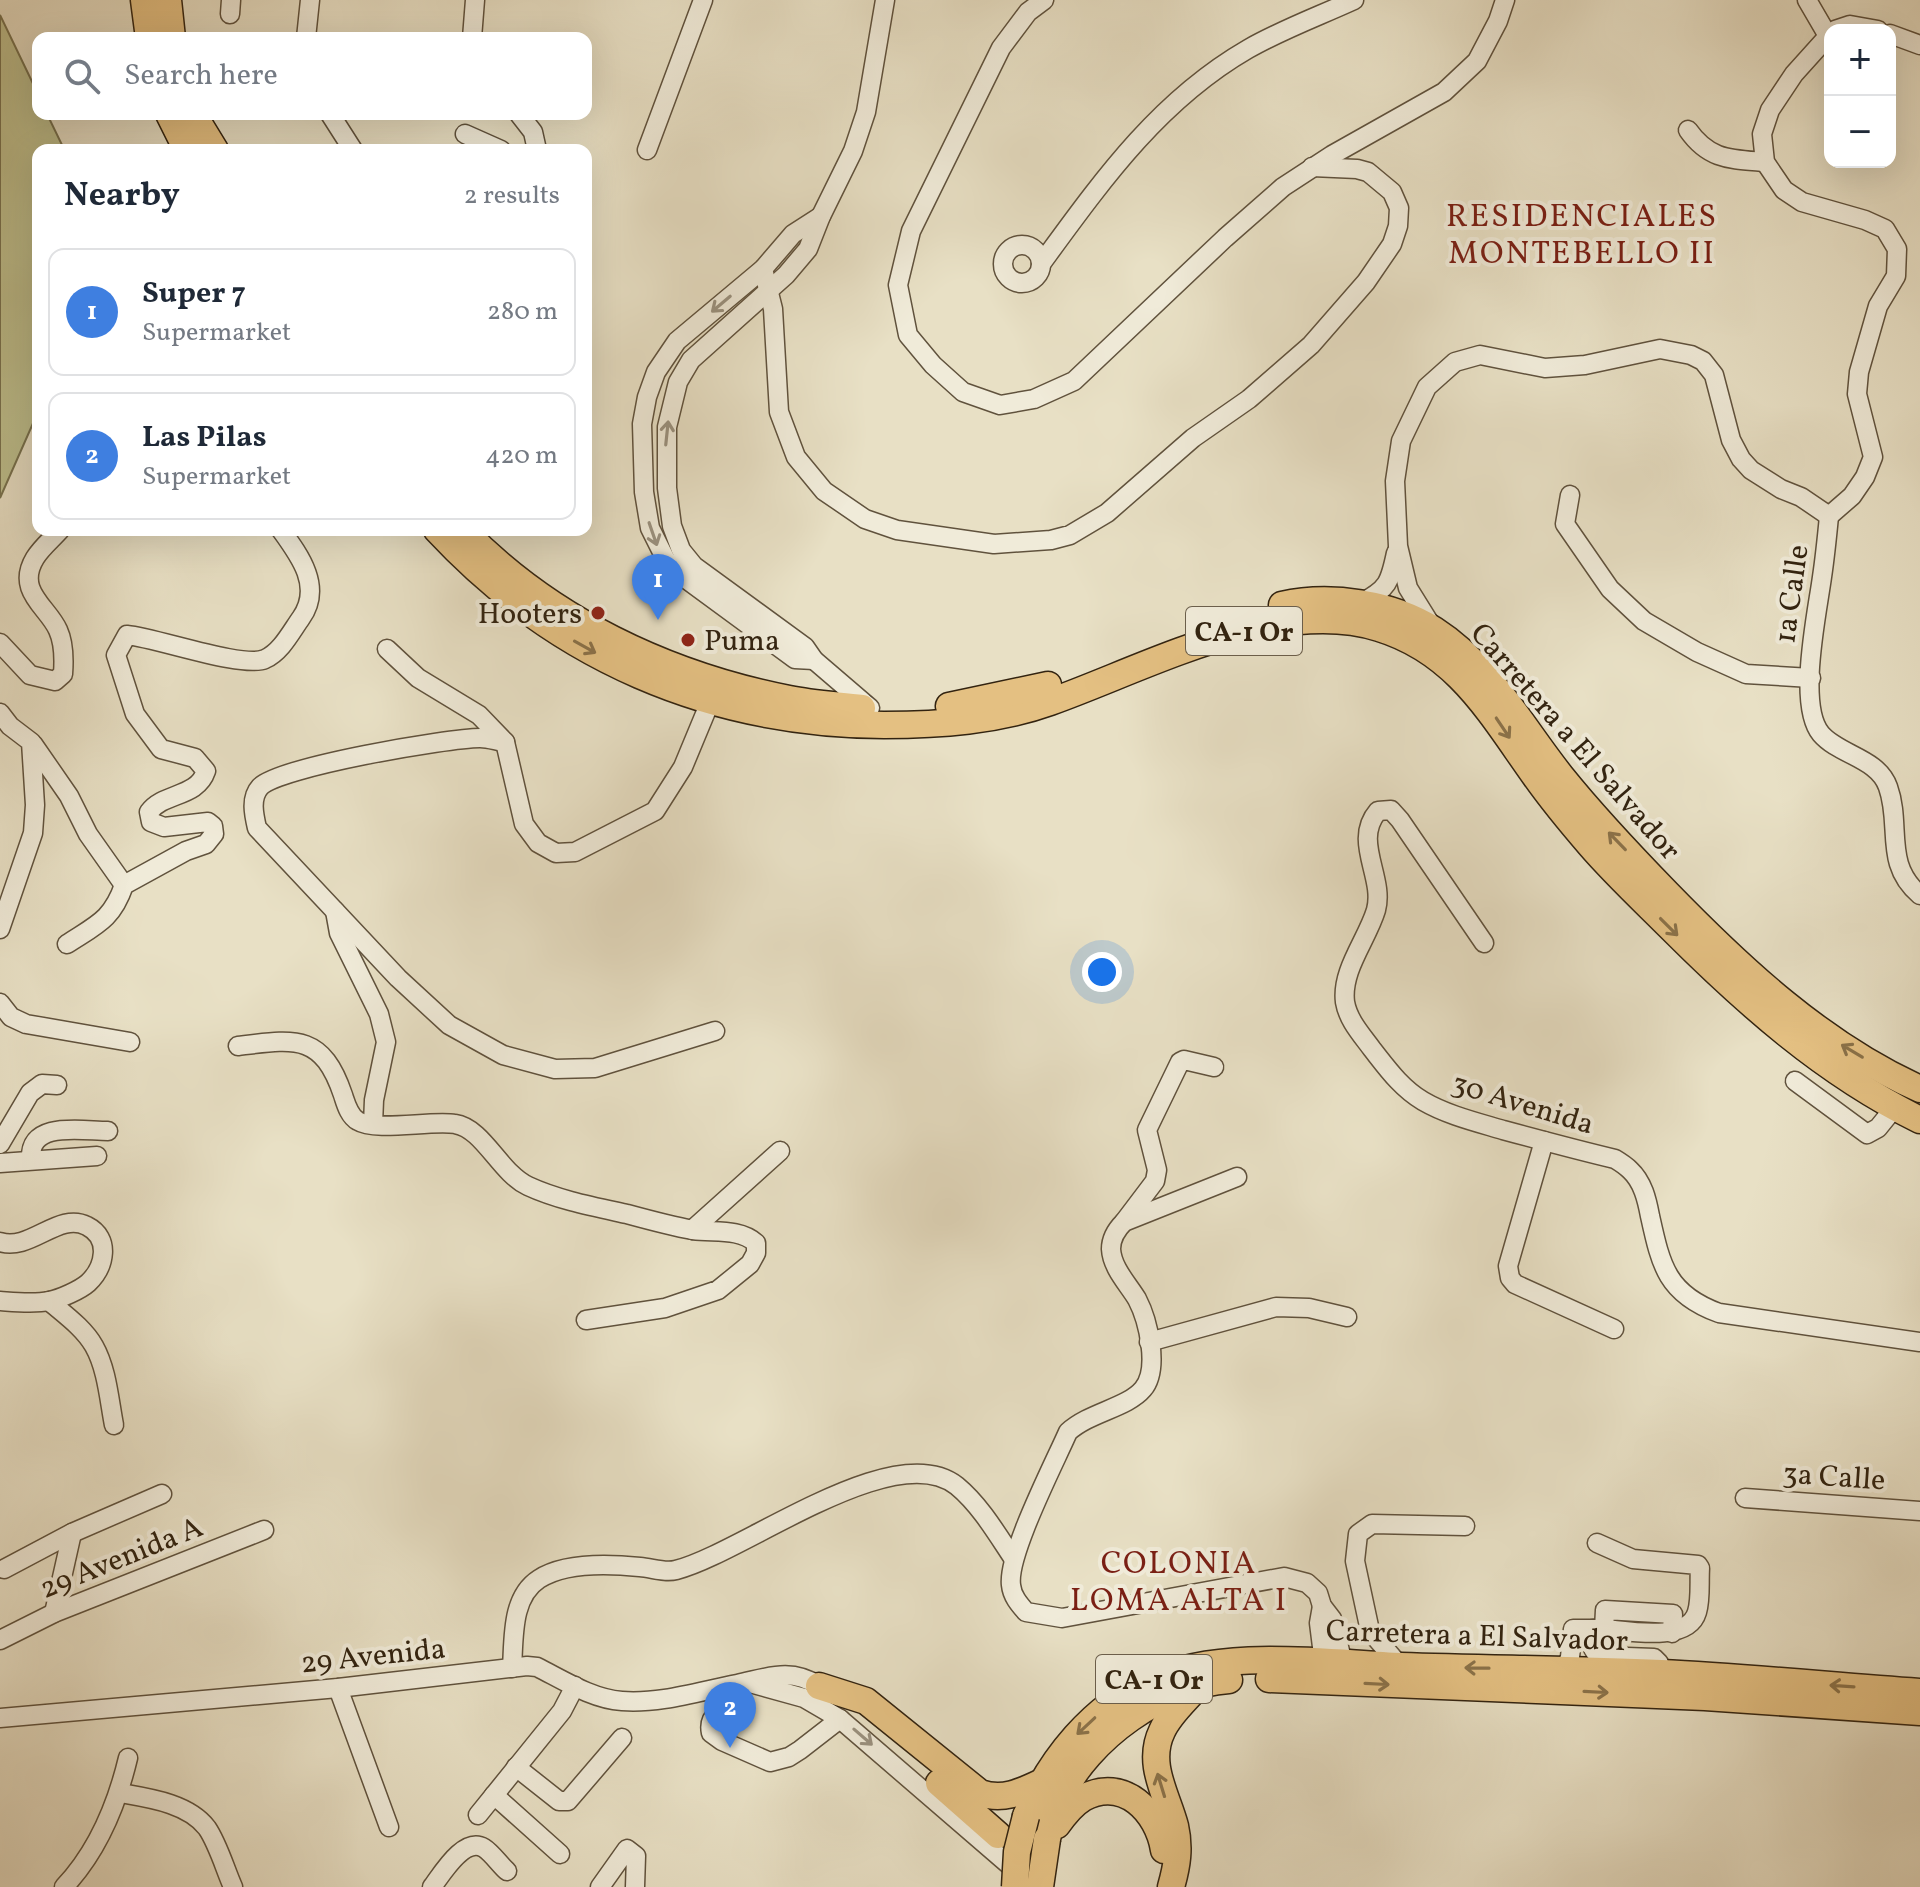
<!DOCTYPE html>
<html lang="en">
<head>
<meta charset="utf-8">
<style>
  :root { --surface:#fff; --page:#f6f6f7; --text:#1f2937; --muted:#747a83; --line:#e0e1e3; --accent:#0f766e }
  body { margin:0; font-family:Vollkorn,serif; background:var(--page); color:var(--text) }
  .controls { position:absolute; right:24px; top:24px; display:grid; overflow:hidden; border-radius:16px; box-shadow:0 8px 32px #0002 }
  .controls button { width:72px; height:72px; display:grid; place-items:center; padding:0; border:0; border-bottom:2px solid var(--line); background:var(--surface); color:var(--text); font:40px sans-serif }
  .you { position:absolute; left:1102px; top:972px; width:28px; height:28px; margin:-20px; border:6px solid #fff; border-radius:50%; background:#1a73e8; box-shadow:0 0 0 12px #1a73e833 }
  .badge { display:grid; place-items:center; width:52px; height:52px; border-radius:50%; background:var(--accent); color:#fff; font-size:26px; font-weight:700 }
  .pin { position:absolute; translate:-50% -66px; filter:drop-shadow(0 2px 4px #0008) }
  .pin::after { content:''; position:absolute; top:42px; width:28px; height:24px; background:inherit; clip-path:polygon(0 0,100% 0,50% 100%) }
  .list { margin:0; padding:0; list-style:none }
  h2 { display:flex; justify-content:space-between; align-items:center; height:104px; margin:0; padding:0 32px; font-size:34px }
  h2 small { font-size:26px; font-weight:400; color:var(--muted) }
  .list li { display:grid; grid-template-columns:52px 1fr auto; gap:24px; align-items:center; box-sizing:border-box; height:128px; margin:0 16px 16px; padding:0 16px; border:2px solid var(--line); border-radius:16px }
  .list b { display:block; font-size:30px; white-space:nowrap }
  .list p { margin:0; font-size:26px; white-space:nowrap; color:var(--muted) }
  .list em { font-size:26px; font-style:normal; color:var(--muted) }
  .icon { flex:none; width:44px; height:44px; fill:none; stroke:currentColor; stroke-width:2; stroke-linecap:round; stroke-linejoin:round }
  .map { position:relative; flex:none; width:1920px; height:1887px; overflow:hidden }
  .search { position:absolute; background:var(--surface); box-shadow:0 8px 32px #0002; left:32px; top:32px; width:560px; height:88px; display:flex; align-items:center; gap:20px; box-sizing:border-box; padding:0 28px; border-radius:16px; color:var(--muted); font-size:30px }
  .panel { position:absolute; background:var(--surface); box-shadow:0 8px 32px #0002; left:32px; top:144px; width:560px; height:392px; border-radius:16px }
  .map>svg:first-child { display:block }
</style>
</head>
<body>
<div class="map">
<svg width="1920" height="1887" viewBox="0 0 1920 1887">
  <rect width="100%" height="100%" fill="#e8e0c5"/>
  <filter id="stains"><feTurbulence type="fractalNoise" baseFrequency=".0025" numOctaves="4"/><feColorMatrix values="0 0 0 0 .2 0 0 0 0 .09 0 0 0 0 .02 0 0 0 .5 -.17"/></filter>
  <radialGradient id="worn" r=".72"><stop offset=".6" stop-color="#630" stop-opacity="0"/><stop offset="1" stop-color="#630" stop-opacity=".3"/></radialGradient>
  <!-- green -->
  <polygon fill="#bec08f" stroke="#787250" stroke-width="2" points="0,15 38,94 38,114 47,114 64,149 38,150 38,412 0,498"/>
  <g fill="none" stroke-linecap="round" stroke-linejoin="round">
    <!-- minor casing -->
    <g stroke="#60523d" stroke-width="21">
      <g id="minor">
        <polyline points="1044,0 1028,12 1001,48 911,231 898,285 908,335 933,365 963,392 1000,405 1034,399 1074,381 1225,238 1283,187 1332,155 1444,92 1477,61 1498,21 1505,0"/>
        <polyline points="1807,0 1828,36"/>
        <polyline points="230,14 231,0"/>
        <polyline points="1835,30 1850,25 1878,30"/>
        <polyline points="1890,34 1920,45"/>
        <polyline points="306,38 310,0"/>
        <polyline points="472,38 475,0"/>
        <polyline points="330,114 353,150"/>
        <polyline points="519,114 533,132 537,150"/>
        <path d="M1688,130C1709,160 1730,159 1765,162"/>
        <polyline points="465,134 501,150"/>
        <polyline points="647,150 703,0"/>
        <circle cx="1022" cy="264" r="19"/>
        <path d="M1041,264C1101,182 1158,101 1248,49C1281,30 1319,16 1354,0"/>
        <polyline points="763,269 773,309 779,412 796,457 824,491 865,519 897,530 994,544 1051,540 1070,535 1107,513 1193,438 1249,399 1311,345 1366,282 1392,244 1398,226 1399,208 1392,192 1368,172 1357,169 1312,167"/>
        <polyline points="1570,495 1565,524 1610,589 1644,621 1697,652 1746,674 1811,678"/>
        <polyline points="1829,516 1852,496 1865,477 1873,457 1857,394 1859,372 1878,306 1896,276 1897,249 1885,229 1865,220 1802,202 1784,190 1765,162 1762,134 1770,110 1794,74 1830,34"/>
        <path d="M1829,516C1827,537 1825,557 1822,577C1817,614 1797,705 1821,734C1839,755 1878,758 1888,787C1902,826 1883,864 1920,895"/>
        <path d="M1361,603C1388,589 1390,582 1396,553"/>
        <polyline points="1431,625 1408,588 1398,546 1395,481 1401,441 1427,387 1455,362 1480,355 1545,368 1585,365 1660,349 1691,355 1703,361 1714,375 1731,440 1741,459 1751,470 1781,489 1801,497 1829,516"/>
        <path d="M0,643L30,675L55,681L63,674C64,661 64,643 58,630C48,607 15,591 35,558C41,548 52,539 60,530"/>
        <polyline points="387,649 418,678 479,715 505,742 524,824 538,843 556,853 575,852 655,811 683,767 710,702"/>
        <polyline points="814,660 795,659 686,579 666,560 650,528 644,492 642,424 647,397 656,372 677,341 763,269 793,234 821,216"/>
        <polyline points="870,708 814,660 805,647 694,566 681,550 672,526 667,488 667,427 678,382 691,360 786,275 808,249 821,216 853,151 866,112 885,0"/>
        <polyline points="0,713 10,726 31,742 35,805 33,833 0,929"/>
        <path d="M505,742C497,741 488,738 480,738C449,738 278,767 260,787C250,798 254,815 257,828L398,978L449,1025L503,1055L555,1069L595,1068L715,1031"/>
        <polyline points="33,744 69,796 88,834 124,885"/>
        <polyline points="335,911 339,933 379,1014 386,1042 374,1100 373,1124"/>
        <path d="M1484,943L1400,820L1391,810L1378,811C1352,841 1385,877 1376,910C1367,940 1341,970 1345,1002C1348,1020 1361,1034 1372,1049C1387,1068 1401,1088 1423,1101C1447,1115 1476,1122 1503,1130C1540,1140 1577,1150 1615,1159C1620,1162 1626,1166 1630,1170C1643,1182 1647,1200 1650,1216C1661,1266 1667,1294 1719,1313L1920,1342"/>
        <path d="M67,944C96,925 112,920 124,885L186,851L206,844L214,834L213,826L208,822L164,827L151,822L149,812C164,792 197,798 206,771L195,758L161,749L135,714L116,655L127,635C157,638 244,669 265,659C281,652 291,632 301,618C323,587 300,556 281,530"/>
        <polyline points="0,1003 11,1017 26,1024 130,1042"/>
        <path d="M238,1046C295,1039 322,1033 343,1095C346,1104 349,1116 358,1121C375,1132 432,1120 455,1124C483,1128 500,1173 528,1186C558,1200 595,1207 627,1214C649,1220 671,1226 693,1230C714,1233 739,1228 756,1243V1253L750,1264L718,1290L665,1308L586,1320"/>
        <polyline points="1795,1081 1867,1134 1878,1128 1895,1107"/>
        <polyline points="1544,1141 1508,1266 1510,1278 1515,1284 1614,1329"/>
        <polyline points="0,1144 30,1093 42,1084 57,1085"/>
        <path d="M31,1159C29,1120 82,1131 108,1131"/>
        <polyline points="0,1163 97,1156"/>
        <path d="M1237,1177L1124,1222C1116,1230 1111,1238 1111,1249C1112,1268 1128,1284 1137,1299C1148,1320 1160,1369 1143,1389C1127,1408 1090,1412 1068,1432C1054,1464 1007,1555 1011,1585C1012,1596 1019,1604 1026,1612L1062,1618L1284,1577L1307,1583L1318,1593L1322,1606L1332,1619L1343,1663"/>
        <polyline points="1124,1222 1155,1181 1157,1170 1147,1130 1180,1062 1184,1060 1214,1067"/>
        <polyline points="692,1230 780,1151"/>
        <path d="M0,1242C30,1252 59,1211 87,1226C111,1238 105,1267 88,1283C80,1290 60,1299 49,1301C34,1304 15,1302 0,1301"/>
        <path d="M49,1301C64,1314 84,1328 94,1346C107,1369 109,1399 114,1425"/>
        <polyline points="1149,1342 1276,1307 1309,1308 1347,1317"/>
        <polyline points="1745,1498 1920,1511"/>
        <path d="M1597,1543L1633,1559L1698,1565L1700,1568C1699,1582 1701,1599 1697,1612C1688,1643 1629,1631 1604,1629"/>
        <polyline points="4,1569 72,1533 162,1494"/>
        <polyline points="1322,1606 1319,1623 1324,1663"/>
        <polyline points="54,1613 72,1533"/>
        <path d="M1593,1629C1592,1641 1589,1649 1600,1656L1654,1658L1659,1663L1660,1673"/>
        <polyline points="0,1640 54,1613 264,1530"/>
        <polyline points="1400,1666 1370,1631 1355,1561 1358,1534 1372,1524 1465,1526"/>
        <path d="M512,1668C514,1638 511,1597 539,1579C565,1562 611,1564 640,1567C652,1568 665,1573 676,1570C743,1553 894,1436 957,1486C980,1505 997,1534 1013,1558"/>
        <polyline points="1565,1671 1570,1657 1573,1629 1604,1629 1605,1610 1673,1614 1672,1633"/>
        <polyline points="750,1683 804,1698 840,1719 1022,1876"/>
        <polyline points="338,1688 389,1827"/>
        <path d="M738,1704C723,1709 707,1714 711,1733L722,1741L770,1762L789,1757L800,1750L840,1719"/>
        <path d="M0,1718L338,1688L527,1666L537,1667C563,1680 592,1699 622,1701C660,1704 700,1691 737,1684C767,1678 790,1667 819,1686"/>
        <polyline points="516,1767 559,1801 568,1801 622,1738"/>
        <path d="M120,1793C148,1798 188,1803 207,1828C218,1844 225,1869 233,1887"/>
        <polyline points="494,1795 560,1854"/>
        <polyline points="478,1815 562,1711 575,1686"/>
        <path d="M64,1887C97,1852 117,1804 128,1758"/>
        <path d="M432,1887C442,1874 464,1836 484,1848C492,1853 500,1865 507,1871"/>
        <polyline points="600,1887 627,1849 636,1856 635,1887"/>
      </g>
    </g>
    <!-- highway casing -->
    <g stroke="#322310" stroke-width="29">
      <g id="highway">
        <polyline points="144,0 149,38"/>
        <polyline points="168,0 172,38"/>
        <polyline points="169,114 187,150"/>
        <polyline points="193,114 215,150"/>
        <path d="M437,530C556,658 709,724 884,725C940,725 997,721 1050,702C1146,668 1276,596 1379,628C1457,652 1490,713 1535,776C1552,800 1571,823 1590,845C1615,874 1643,900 1670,927C1745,1002 1824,1073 1920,1120"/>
        <path d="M463,530C550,620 667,675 789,699C813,704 838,705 862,708"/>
        <path d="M1282,605C1330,594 1392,603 1434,630C1490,666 1521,726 1561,776C1594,817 1630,855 1667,893C1741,969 1822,1045 1920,1089"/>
        <polyline points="949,706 1048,685"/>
        <polyline points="1269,1679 1705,1697 1920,1712"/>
        <path d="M819,1686L866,1701L980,1793C1003,1801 1021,1792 1042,1782"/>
        <polyline points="939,1783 998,1835"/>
        <path d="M1026,1816C1050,1759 1093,1706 1150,1681C1222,1648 1323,1663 1401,1666C1488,1669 1574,1669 1661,1673C1747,1677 1834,1686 1920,1692"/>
        <path d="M1057,1825C1064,1815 1073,1804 1083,1798C1124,1776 1158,1812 1164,1850"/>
        <path d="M1047,1839C1050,1825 1053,1811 1060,1798C1088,1738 1164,1684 1229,1680"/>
        <path d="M1171,1887C1177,1866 1180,1848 1175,1826C1167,1795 1146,1764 1162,1731C1169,1715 1184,1702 1196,1688"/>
      </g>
    </g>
    <!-- minor -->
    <use href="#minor" stroke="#f0ebd9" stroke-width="18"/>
    <!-- highway -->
    <use href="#highway" stroke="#e4c082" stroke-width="26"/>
    <!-- highway-bridge casing -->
    <g stroke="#322310" stroke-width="29" stroke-linecap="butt">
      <g id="highway-bridge">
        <polyline points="1015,1887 1017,1852 1026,1816"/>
        <polyline points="1040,1887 1047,1839"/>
      </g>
    </g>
    <!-- highway-bridge -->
    <use href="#highway-bridge" stroke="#e4c082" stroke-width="26"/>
  </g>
  <!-- one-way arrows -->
  <defs><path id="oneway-shaft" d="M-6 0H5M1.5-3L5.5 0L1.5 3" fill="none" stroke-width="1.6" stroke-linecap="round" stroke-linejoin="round" transform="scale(2)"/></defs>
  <g stroke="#9a917f">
    <use href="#oneway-shaft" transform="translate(721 304) rotate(140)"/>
    <use href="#oneway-shaft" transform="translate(667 433) rotate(-84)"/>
    <use href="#oneway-shaft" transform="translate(653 534) rotate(71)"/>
    <use href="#oneway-shaft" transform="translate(863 1737) rotate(41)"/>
  </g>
  <g stroke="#8b7249">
    <use href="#oneway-shaft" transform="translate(585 647) rotate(29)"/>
    <use href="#oneway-shaft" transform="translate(1503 728) rotate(56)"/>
    <use href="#oneway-shaft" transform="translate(1617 841) rotate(-134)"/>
    <use href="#oneway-shaft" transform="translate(1669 927) rotate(45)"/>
    <use href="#oneway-shaft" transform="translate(1852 1051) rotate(-149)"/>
    <use href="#oneway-shaft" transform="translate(1477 1668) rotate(-179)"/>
    <use href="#oneway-shaft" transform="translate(1377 1684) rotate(3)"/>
    <use href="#oneway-shaft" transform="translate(1842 1686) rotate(-176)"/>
    <use href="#oneway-shaft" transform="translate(1596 1692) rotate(3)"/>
    <use href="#oneway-shaft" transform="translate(1086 1726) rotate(137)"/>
    <use href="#oneway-shaft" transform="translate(1161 1785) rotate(-107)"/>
  </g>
  <!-- markers -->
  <g fill="#8f2418" stroke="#f0ebd9" stroke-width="3">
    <circle cx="598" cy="613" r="8"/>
    <circle cx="688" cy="640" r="8"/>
  </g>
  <g text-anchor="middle" stroke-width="8" stroke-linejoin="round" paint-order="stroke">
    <!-- shield labels -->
    <g fill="#f0ebd9" stroke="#6b5f4c" stroke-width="2">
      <rect x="1186" y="607" width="116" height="48" rx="6"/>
      <rect x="1096" y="1655" width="116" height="48" rx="6"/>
    </g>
    <g font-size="28" font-weight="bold" fill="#322310">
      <text x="1244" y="641">CA-1 Or</text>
      <text x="1154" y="1689">CA-1 Or</text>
    </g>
    <!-- street labels -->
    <g font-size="30" fill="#322310" stroke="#f0ebd9">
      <text transform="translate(1791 594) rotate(-82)" y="10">1a Calle</text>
      <text transform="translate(1576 741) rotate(49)" y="10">Carretera a El Salvador</text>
      <text transform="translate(1523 1103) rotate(17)" y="10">30 Avenida</text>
      <text transform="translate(1834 1476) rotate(4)" y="10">3a Calle</text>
      <text transform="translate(121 1557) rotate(-22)" y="10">29 Avenida A</text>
      <text transform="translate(1477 1635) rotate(2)" y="10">Carretera a El Salvador</text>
      <text transform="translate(373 1655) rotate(-6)" y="10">29 Avenida</text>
    </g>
    <!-- poi labels -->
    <g font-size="30" fill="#322310" stroke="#f0ebd9" text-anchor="end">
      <text x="582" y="623">Hooters</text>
      <text x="704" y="650" text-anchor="start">Puma</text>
    </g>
    <!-- neighbourhood labels -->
    <g font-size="32" letter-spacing="2" fill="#7a1f14" stroke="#f0ebd9">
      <text x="1582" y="226">RESIDENCIALES<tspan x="1582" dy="37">MONTEBELLO II</tspan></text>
      <text x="1179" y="1573">COLONIA<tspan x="1179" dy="37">LOMA ALTA I</tspan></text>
    </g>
  </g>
  <rect width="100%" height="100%" filter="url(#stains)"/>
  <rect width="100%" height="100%" fill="url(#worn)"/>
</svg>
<div class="controls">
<button>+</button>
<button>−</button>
</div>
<div class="you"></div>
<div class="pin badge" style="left:658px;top:620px;background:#3f7fe0">1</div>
<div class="pin badge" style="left:730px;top:1748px;background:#3f7fe0">2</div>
<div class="search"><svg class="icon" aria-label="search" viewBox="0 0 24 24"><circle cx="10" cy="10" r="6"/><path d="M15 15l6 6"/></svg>Search here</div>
<section class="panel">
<h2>Nearby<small>2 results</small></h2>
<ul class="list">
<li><span class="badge" style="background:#3f7fe0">1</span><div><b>Super 7</b><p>Supermarket</p></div><em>280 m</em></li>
<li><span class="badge" style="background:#3f7fe0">2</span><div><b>Las Pilas</b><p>Supermarket</p></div><em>420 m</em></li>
</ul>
</section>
</div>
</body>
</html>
